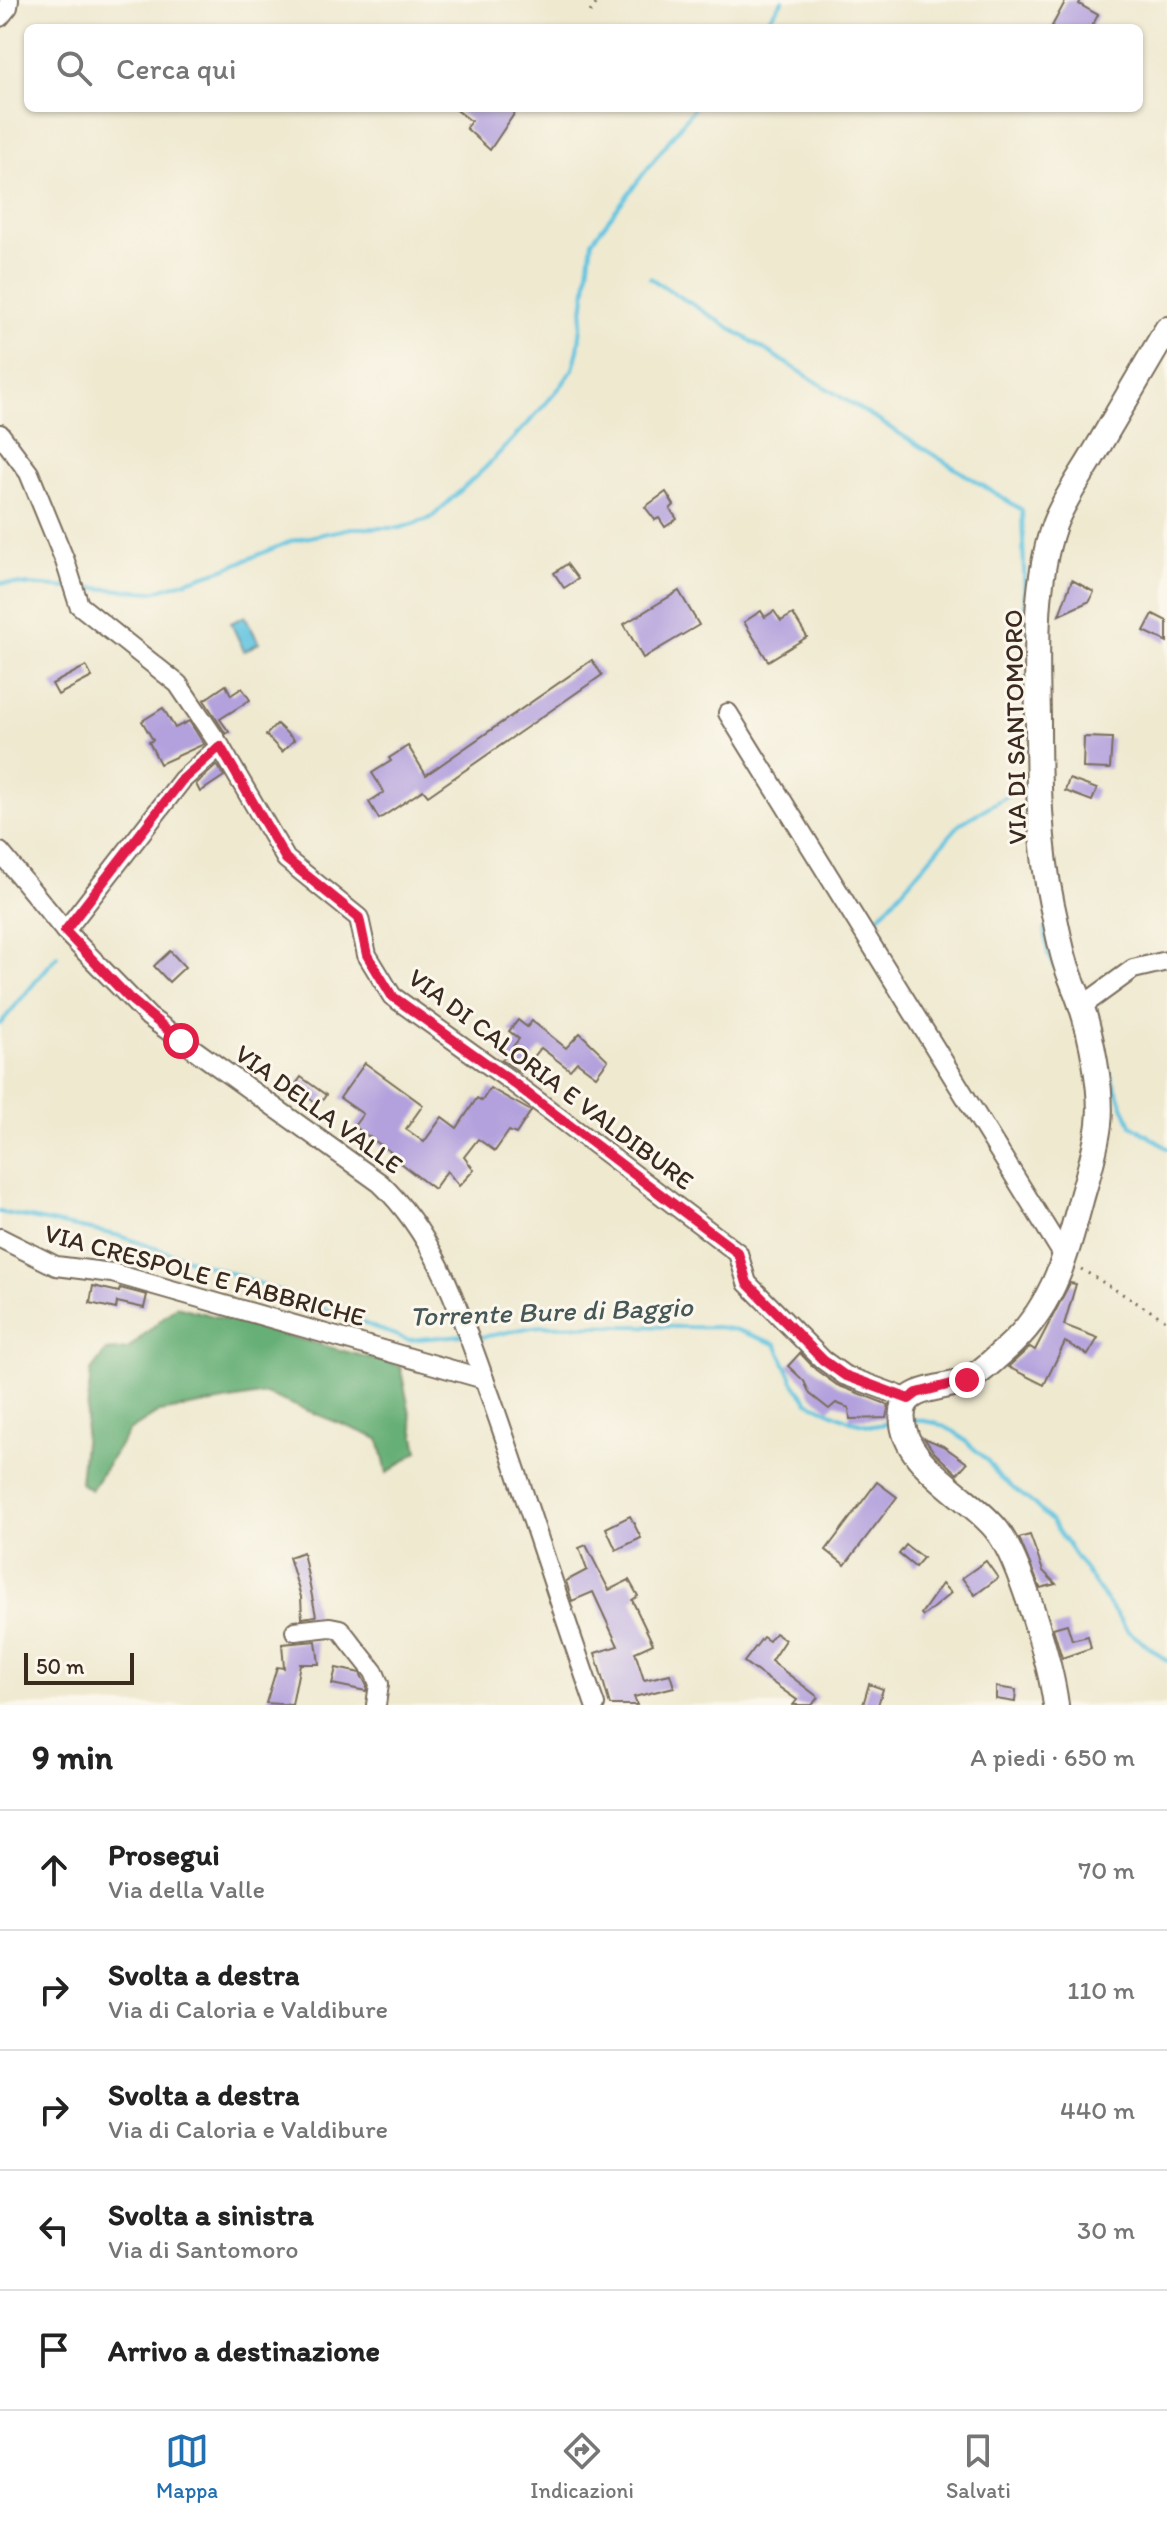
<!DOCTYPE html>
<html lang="it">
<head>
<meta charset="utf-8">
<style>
  :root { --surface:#fff; --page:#f6f6f6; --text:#222; --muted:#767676; --line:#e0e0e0; --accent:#1f6fb2 }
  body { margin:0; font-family:Itim,sans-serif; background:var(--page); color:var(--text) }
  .scale { position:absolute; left:24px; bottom:20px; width:110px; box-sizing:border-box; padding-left:8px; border:4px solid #3b2a1e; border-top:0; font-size:22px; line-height:28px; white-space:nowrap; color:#3b2a1e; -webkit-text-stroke:6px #fbf7ec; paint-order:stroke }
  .stop { position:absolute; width:24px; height:24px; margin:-18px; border:6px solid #e11d48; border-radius:50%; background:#fff }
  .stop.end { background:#e11d48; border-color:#fff; box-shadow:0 2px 8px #0008 }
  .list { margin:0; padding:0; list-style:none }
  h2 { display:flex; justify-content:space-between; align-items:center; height:104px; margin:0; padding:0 32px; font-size:34px }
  h2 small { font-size:26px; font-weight:400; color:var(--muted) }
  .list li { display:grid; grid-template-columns:52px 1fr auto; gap:24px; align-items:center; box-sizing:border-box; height:120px; padding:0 32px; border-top:2px solid var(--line) }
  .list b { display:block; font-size:30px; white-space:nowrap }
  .list p { margin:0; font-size:26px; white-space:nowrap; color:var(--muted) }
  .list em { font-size:26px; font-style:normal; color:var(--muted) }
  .icon { flex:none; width:44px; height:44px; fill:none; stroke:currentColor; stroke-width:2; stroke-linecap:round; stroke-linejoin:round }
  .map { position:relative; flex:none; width:1167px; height:1705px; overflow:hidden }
  .search { position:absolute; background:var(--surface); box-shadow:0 2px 6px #0004; left:24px; right:24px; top:24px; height:88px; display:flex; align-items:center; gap:20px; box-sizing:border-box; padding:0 28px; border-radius:12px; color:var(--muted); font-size:30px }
  .sheet { height:704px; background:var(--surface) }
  nav { display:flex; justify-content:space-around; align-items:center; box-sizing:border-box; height:112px; border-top:2px solid var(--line); background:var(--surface); font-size:22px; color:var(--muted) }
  nav a { display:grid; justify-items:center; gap:4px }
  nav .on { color:var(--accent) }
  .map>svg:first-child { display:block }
</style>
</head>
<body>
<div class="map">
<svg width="1167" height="1705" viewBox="0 0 1167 1705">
  <rect width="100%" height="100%" fill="#fbf7ec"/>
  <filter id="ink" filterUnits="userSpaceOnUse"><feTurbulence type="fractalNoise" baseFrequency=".0125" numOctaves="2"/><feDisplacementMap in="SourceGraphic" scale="16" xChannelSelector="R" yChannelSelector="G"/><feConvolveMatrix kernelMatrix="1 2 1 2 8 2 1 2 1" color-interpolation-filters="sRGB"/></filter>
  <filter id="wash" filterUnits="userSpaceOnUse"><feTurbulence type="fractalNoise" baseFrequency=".006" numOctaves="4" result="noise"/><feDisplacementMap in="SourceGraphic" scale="32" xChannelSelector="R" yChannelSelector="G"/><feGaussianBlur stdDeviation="1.8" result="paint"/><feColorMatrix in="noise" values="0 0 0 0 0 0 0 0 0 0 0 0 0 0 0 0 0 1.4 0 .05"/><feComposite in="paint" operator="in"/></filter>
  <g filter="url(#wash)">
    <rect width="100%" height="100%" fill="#efe9d0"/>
    <!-- forest -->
    <polygon fill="#66af76" stroke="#506c4a" stroke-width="2" points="176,1306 400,1366 418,1451 387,1473 379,1439 266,1394 159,1412 129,1431 91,1490 80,1483 91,1371 106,1351 128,1349"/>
    <!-- water -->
    <polygon fill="#62c4e0" stroke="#4e777f" stroke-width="2" points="245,616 259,643 244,651 231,623"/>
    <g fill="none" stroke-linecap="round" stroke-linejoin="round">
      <!-- stream -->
      <g stroke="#62c4e0" stroke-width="4">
        <polyline points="762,28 783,0"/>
        <polyline points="650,278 1022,510 1026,630"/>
        <polyline points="0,583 69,588"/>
        <polyline points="78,587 153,592 227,568 291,541 351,528 400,528 431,518 485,468 531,420 562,385 573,369 578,350 592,241 694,108"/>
        <polyline points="868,929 961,823 1029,783"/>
        <polyline points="1045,929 1048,954 1055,967"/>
        <polyline points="0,1024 57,956"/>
        <polyline points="1107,1067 1131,1125 1167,1148"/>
        <polyline points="0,1212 116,1235 242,1277 408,1340 463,1335"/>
        <path d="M476,1337C498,1337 520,1327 543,1326C601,1324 659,1328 717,1327L737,1330L776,1344L794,1383L808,1402L851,1421L873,1426L895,1422"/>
        <polyline points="912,1419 936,1423 955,1432 987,1460 1000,1478 1035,1505 1051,1521 1127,1630 1167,1661"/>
      </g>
    </g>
    <g id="blocks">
      <!-- building -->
      <g fill="#b3a1dd">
        <polygon points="1066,0 1081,0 1079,4 1098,15 1091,28 1051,28"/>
        <polygon points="454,108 518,108 490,150 466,128 471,121"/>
        <polygon points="666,492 674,505 670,509 677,519 665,527 659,518 655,520 645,507"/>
        <polygon points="567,564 578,579 564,588 554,573"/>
        <polygon points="1072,580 1094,592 1090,601 1059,615"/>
        <polygon points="679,591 699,625 643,658 624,624"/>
        <polygon points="761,611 765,617 774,611 781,621 793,614 807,637 768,661 744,622"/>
        <polygon points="1153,614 1167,621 1167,642 1144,631"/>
        <polygon points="592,660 602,675 428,796 423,790 379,819 369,802 384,792 372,773 391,761 389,758 408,746 426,775"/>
        <polygon points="86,666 92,677 58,695 52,684"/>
        <polygon points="226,685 231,695 242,688 250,700 220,719 229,732 226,734 204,700"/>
        <polygon points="163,708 175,728 189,721 204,744 160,764 149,742 153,740 142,721"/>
        <polygon points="277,724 294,740 282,752 266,735"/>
        <polygon points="1084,737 1112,738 1110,769 1083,768"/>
        <polygon points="217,765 224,776 200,792 196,784"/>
        <polygon points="1069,779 1097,789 1092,801 1065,791"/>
        <polygon points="170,951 185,967 169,982 154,966"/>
        <polygon points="518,1020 527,1027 532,1021 566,1048 580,1033 608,1060 596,1076 577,1062 570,1070 541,1048 521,1073 502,1060 519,1039 509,1031"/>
        <polygon points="365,1063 423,1105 406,1129 424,1142 442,1117 457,1128 477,1098 482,1101 490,1088 531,1111 516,1134 509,1131 495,1151 478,1139 464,1157 474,1170 459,1186 447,1171 434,1189 400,1163 402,1160 354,1126 363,1114 340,1098"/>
        <polygon points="301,1077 326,1095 319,1105 294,1087"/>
        <polygon points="1070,1283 1076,1284 1064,1325 1098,1338 1088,1355 1065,1342 1044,1385 1008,1367 1030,1347 1035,1350"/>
        <polygon points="93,1286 119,1292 120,1288 147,1295 144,1308 117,1302 116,1309 90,1303"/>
        <polygon points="800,1353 816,1370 837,1385 889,1405 886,1418 850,1419 849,1408 836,1403 829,1409 810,1394 804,1381 788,1366"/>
        <polygon points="924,1438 943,1446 967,1463 957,1474 934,1452"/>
        <polygon points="877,1482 897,1497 845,1565 826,1550"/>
        <polygon points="630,1516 641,1538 616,1550 606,1528"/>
        <polygon points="1030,1535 1043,1571 1056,1584 1040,1588 1019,1538"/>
        <polygon points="586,1545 609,1590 629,1580 638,1596 632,1600 653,1644 635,1652 644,1680 670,1674 674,1687 634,1697 637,1705 610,1705 595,1653 618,1646 593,1592 572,1601 566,1581 587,1570 579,1548"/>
        <polygon points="906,1545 923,1558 915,1567 899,1554"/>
        <polygon points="303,1552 316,1616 302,1618 301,1597 289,1557"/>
        <polygon points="986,1561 998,1578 975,1595 962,1578"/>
        <polygon points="942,1584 951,1593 923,1616 921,1614"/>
        <polygon points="1067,1624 1072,1640 1088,1636 1091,1648 1062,1658 1053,1628"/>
        <polygon points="775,1633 785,1640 771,1661 818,1697 812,1705 793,1705 797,1700 744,1662 763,1637 769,1641"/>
        <polygon points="316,1641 319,1664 300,1664 292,1705 266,1703 277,1667 284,1668 282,1644"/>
        <polygon points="336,1668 360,1673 367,1686 366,1691 332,1684"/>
        <polygon points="869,1684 883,1689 878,1705 863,1705"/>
        <polygon points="996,1687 1016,1690 1015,1702 996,1699"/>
      </g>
    </g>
  </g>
  <g filter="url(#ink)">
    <use href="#blocks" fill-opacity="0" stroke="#7a6d5c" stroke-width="2"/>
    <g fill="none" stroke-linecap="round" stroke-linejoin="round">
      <!-- minor casing -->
      <g stroke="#7a6d5c" stroke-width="22">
        <g id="minor">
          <polyline points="0,17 8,7 9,0"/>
          <polyline points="0,434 29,473 65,561 79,605 178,684 220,746 286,859 359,918 367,955 392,996 511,1081 738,1253 747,1283 823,1360 844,1375 909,1399"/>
          <polyline points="728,713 1065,1258"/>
          <path d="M0,852L65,931L149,1017L380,1183C441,1241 462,1321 491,1398C527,1500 559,1603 595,1705"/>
          <polyline points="65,931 182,780 220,746"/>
          <polyline points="1082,1006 1133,969 1167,961"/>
          <polyline points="0,1238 56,1266 112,1273 484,1379"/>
          <polyline points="295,1631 330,1627 340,1629 374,1672 379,1684 376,1705"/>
        </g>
      </g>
      <!-- secondary casing -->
      <g stroke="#7a6d5c" stroke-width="28">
        <path id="secondary" d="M1056,1705C1051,1666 1020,1558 996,1529C969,1495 896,1462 903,1411C906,1385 950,1389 969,1379C982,1372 993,1360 1005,1350C1053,1308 1065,1259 1081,1200C1088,1175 1096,1150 1099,1124C1103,1092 1091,1033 1080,1002C1075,987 1068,973 1064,958C1059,940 1056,922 1052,905C1039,845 1038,779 1038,718C1037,655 1033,586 1054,525C1063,501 1079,479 1092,457C1117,414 1142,372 1167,329"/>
      </g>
      <!-- path -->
      <g stroke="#7a6d5c" stroke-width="3" stroke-dasharray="2 6" stroke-linecap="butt">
        <polyline points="590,12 599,0"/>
        <polyline points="1081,1269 1167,1321"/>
      </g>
      <!-- minor -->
      <use href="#minor" stroke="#fff" stroke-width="18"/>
      <!-- secondary -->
      <use href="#secondary" stroke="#fff" stroke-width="24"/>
    </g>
  </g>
  <g fill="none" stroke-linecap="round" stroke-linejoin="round" filter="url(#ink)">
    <!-- route -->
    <polyline stroke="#e11d48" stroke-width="10" points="181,1041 129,998 65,931 182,780 220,746 286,859 359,918 367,955 392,996 511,1081 738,1253 747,1283 823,1360 844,1375 909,1399 917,1393 967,1380"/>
  </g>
  <g text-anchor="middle" stroke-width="6" stroke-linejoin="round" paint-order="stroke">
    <!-- street labels -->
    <g font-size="26" fill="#3b2a1e" stroke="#fbf7ec">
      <text transform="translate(1015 727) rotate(-91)" y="9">VIA DI SANTOMORO</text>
      <text transform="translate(551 1079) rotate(37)" y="9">VIA DI CALORIA E VALDIBURE</text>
      <text transform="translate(319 1109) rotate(36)" y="9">VIA DELLA VALLE</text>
      <text transform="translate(205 1275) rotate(15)" y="9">VIA CRESPOLE E FABBRICHE</text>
    </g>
    <!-- water labels -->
    <g font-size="28" font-style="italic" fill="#475858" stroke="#fbf7ec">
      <text transform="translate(551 1311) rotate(-2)" y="10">Torrente Bure di Baggio</text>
    </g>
  </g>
</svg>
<div class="scale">50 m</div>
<div class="stop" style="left:181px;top:1041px"></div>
<div class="stop end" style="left:967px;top:1380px"></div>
<div class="search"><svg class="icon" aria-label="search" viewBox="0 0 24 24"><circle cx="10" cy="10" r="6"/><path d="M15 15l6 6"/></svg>Cerca qui</div>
</div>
<section class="sheet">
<h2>9 min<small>A piedi · 650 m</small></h2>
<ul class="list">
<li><svg class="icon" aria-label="ahead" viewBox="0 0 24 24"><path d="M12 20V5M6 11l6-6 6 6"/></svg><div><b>Prosegui</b><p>Via della Valle</p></div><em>70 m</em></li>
<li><svg class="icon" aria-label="right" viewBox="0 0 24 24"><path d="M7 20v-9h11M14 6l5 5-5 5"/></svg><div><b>Svolta a destra</b><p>Via di Caloria e Valdibure</p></div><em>110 m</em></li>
<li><svg class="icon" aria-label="right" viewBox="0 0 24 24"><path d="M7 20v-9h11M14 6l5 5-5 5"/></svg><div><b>Svolta a destra</b><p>Via di Caloria e Valdibure</p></div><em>440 m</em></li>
<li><svg class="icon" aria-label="left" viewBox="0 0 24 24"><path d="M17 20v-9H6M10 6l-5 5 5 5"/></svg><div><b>Svolta a sinistra</b><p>Via di Santomoro</p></div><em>30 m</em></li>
<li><svg class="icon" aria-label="arrive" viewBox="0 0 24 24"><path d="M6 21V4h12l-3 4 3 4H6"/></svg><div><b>Arrivo a destinazione</b></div></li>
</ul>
</section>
<nav>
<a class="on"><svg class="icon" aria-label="map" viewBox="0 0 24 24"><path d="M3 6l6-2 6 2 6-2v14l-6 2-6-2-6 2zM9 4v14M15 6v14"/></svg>Mappa</a>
<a><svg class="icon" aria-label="directions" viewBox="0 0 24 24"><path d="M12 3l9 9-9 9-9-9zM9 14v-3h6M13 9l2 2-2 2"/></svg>Indicazioni</a>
<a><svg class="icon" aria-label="saved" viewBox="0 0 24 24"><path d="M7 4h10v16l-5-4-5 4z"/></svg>Salvati</a>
</nav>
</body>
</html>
